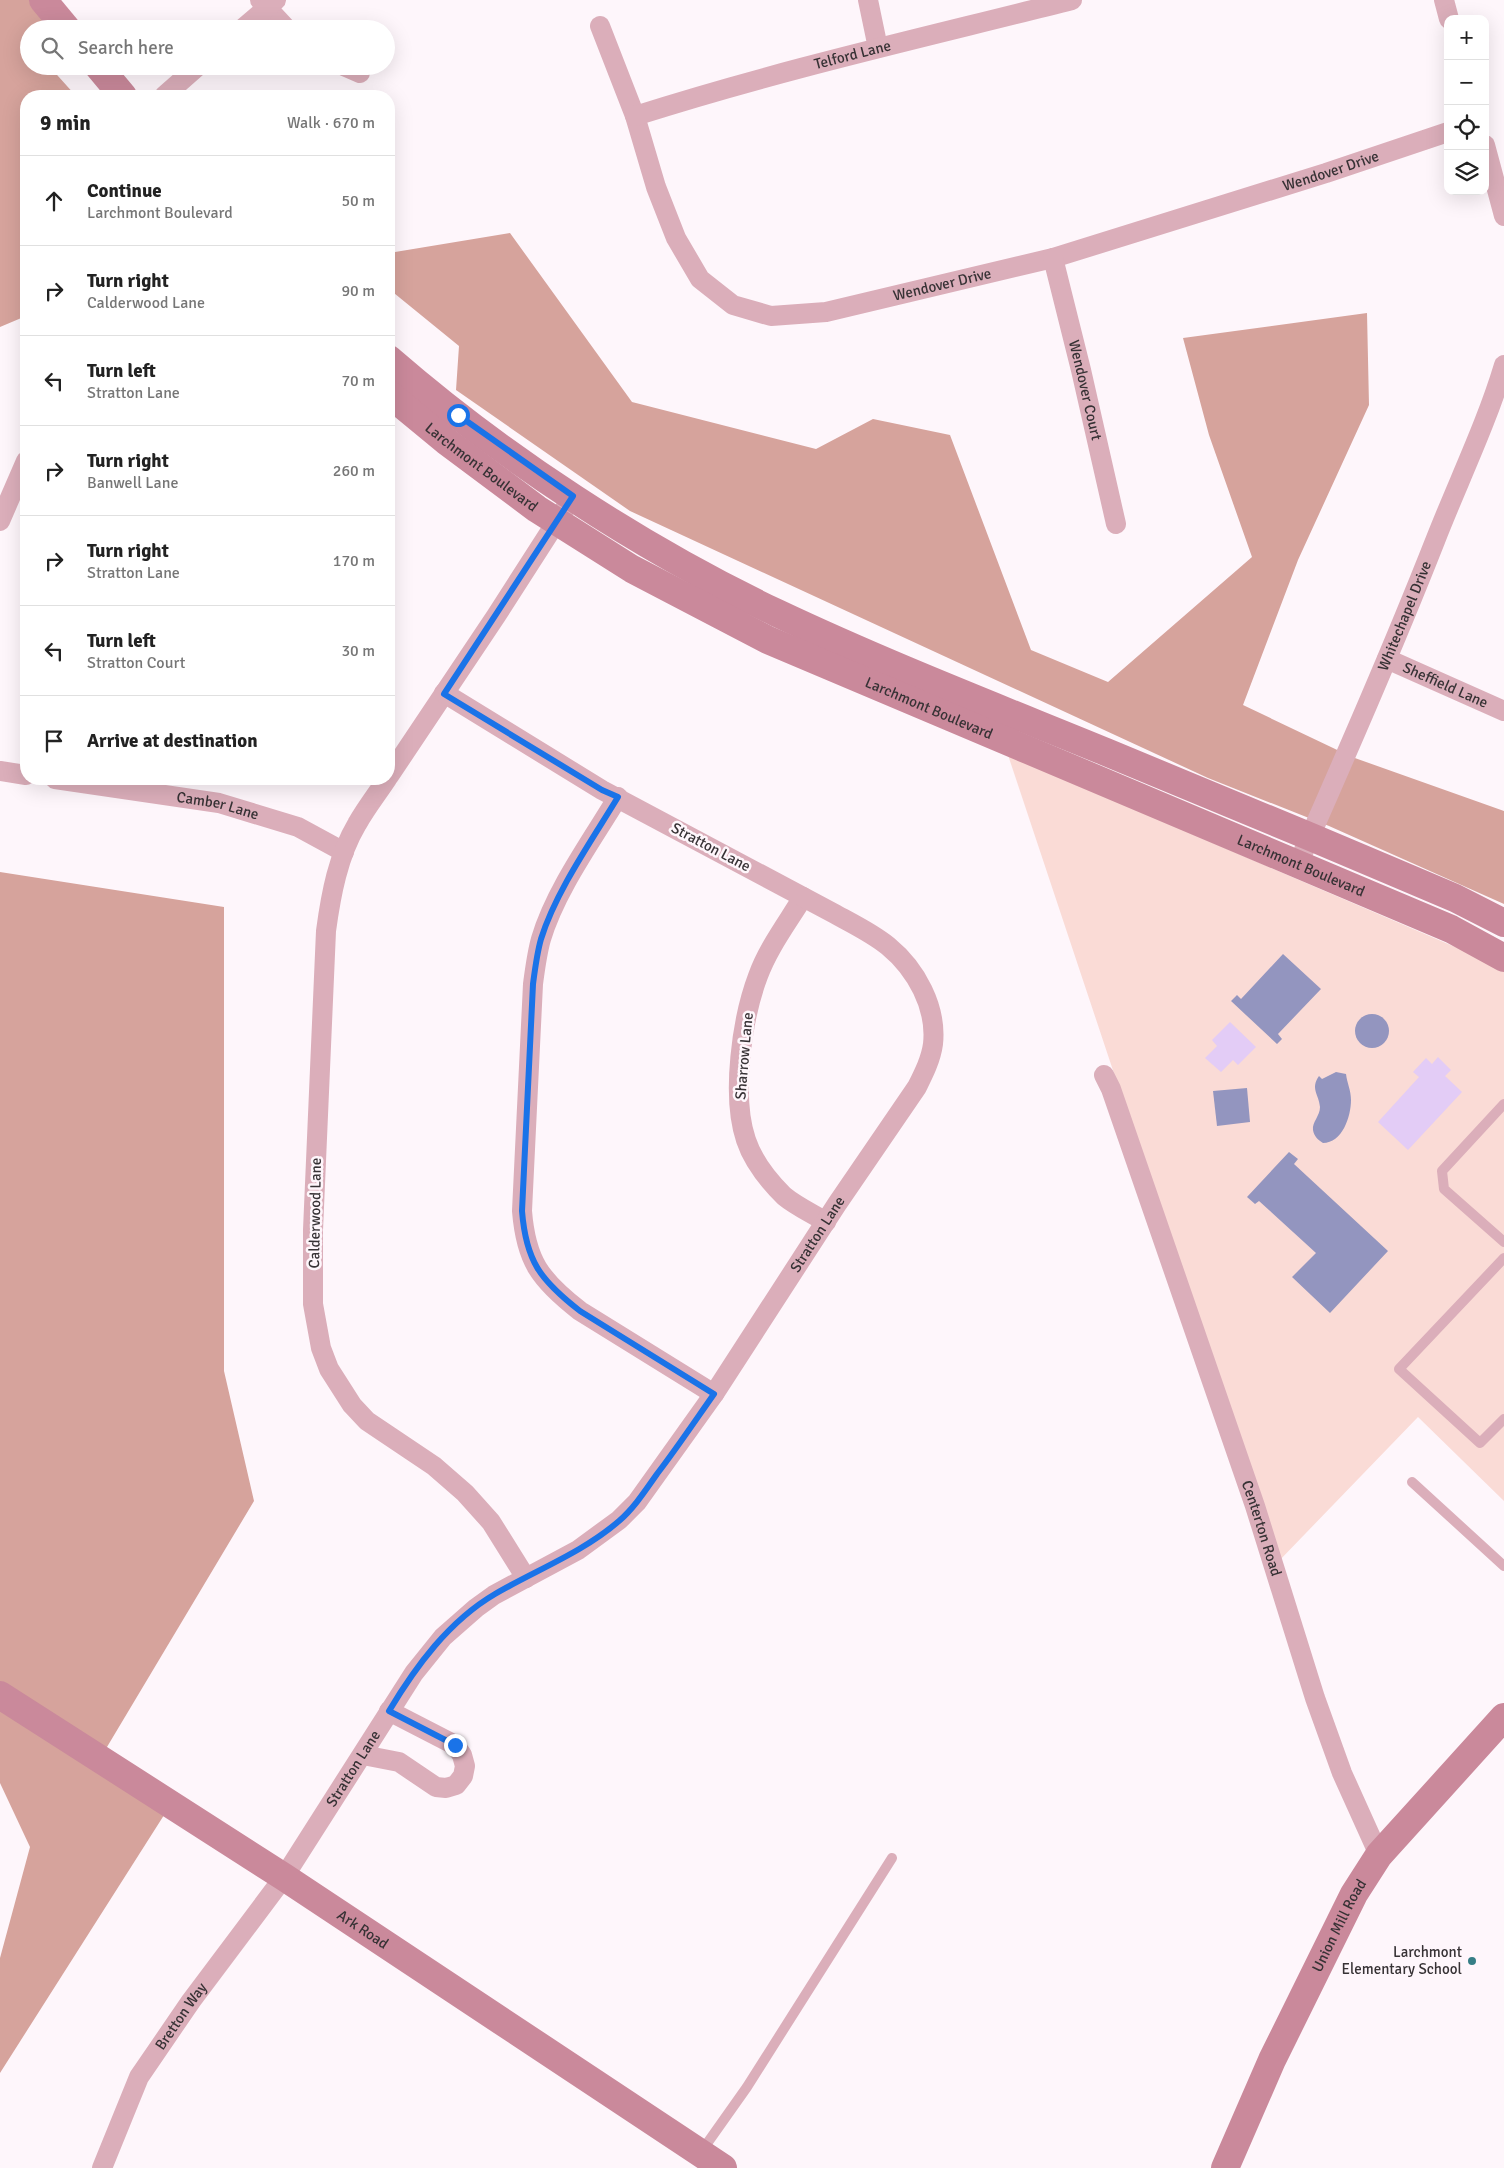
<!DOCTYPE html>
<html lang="en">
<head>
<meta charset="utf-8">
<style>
  :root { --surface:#fff; --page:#f6f6f6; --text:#222; --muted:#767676; --line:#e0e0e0 }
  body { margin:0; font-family:Signika,sans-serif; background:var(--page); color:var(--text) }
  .controls { position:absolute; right:15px; top:15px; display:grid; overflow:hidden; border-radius:10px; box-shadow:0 5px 20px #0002 }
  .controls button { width:45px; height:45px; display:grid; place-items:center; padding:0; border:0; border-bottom:1px solid var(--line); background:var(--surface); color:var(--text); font:25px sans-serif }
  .stop { position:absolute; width:15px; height:15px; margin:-11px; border:4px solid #1a73e8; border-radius:50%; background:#fff }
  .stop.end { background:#1a73e8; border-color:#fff; box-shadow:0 1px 5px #0008 }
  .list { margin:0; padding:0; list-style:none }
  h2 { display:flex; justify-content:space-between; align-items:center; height:65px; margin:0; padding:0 20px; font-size:21px }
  h2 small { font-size:16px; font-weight:400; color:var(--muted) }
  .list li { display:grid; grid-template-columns:32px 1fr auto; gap:15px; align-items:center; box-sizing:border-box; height:90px; padding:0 20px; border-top:1px solid var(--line) }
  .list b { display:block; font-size:19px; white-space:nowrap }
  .list p { margin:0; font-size:16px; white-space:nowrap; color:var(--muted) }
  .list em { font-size:16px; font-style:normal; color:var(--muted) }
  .icon { flex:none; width:28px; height:28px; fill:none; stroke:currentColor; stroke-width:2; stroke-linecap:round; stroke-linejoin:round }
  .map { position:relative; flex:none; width:1504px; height:2168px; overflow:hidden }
  .search { position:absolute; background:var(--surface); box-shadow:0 5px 20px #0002; left:20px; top:20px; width:375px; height:55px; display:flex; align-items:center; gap:12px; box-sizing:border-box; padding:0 18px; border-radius:28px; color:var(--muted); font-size:19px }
  .panel { position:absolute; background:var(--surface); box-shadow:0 5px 20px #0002; left:20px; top:90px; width:375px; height:695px; border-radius:20px }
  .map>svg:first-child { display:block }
</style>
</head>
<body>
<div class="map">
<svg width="1504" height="2168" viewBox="0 0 1504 2168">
  <rect width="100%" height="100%" fill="#fef6fb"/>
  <!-- green -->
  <polygon fill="#fadbd6" points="1008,755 1504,968 1504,1501 1418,1417 1277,1563"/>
  <!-- forest -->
  <g fill="#d6a39c">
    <polygon points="0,0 47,0 42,29 29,29 29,66 49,66 76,96 26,96 26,316 0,327"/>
    <polygon points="510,233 632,402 816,449 873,419 950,435 1031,650 1108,682 1252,557 1209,435 1183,338 1367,313 1369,405 1298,560 1243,705 1352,757 1504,811 1504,904 1329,826 1208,778 630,511 456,390 459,346 389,289 389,253"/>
    <polygon points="0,872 224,907 224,1371 254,1501 104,1752 173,1801 0,2073 0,1958 30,1847 0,1783"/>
  </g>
  <!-- water -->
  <g fill="#9395bf">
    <polygon points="1283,954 1321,989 1278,1034 1282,1039 1277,1044 1231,1001 1237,995 1241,999"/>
    <circle cx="1372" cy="1031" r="17"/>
    <path d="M1336,1072L1346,1074C1347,1083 1351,1090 1351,1100C1351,1117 1342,1143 1323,1143C1318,1140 1314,1136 1313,1130C1312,1122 1320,1116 1320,1107C1319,1094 1310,1089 1319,1076L1322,1079Z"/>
    <polygon points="1247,1088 1250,1122 1217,1126 1213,1091"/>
    <polygon points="1289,1152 1298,1159 1294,1164 1388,1251 1330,1313 1292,1277 1316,1253 1259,1201 1255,1204 1247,1197"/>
  </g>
  <!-- building -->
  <g fill="#e3ccf6">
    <polygon points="1230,1022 1256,1047 1238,1065 1233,1060 1221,1072 1205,1058 1217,1046 1212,1040"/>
    <polygon points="1438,1057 1451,1070 1445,1076 1462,1092 1408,1150 1378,1122 1419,1077 1413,1072 1426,1058 1432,1064"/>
  </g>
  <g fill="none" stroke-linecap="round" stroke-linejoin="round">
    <!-- lane -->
    <g stroke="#dbaeba" stroke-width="10">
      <polyline points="1504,1104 1442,1171 1444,1189 1504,1242"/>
      <polyline points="1504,1258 1399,1369 1480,1443 1504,1419"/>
      <polyline points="1412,1482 1504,1566"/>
      <polyline points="701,2152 747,2087 892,1858"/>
    </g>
    <!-- street -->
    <g stroke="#dbaeba" stroke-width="20">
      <polyline points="260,0 287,29"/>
      <polyline points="868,0 878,48"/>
      <polyline points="1444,0 1449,19"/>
      <path id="s1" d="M600,26L635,116L656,187L676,238L700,279L733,305L771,316L826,312L1053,258L1326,173L1448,132"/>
      <polyline points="242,29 276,0"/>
      <polyline points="344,66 360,73"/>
      <polyline points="164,96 198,66"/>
      <path id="s2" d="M635,116C779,70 926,37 1072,0"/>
      <polyline points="1485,145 1504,216"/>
      <path id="s3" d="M1053,258L1081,370L1116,524"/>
      <polyline points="0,521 26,461"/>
      <path id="s4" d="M1387,659L1504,711"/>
      <polyline points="0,771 26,775"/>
      <polyline points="389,776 496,616 573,496"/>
      <path id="s5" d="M55,779L219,803L298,827L344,852"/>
      <path d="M387,779C377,794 366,808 357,824C338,856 331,894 326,931L313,1230V1304L321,1348L329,1369L352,1405L367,1421L434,1466L465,1493L491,1522L526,1578"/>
      <path d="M618,797C592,840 555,891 541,939C537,953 535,969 533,984L522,1211C526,1261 540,1280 580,1311L714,1394"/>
      <path id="s6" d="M1298,864C1345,757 1392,650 1435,541C1458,482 1486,425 1504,365"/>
      <path d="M803,897C788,922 768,948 758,976C742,1018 731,1096 746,1140C753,1161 769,1181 784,1196C796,1206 813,1214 826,1222"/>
      <path id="s7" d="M1104,1075L1111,1089L1255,1506L1315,1698L1342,1773L1379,1855"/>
      <polyline points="363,1755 399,1762 436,1787 446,1788 456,1785 463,1776 465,1766 462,1755 455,1745 389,1711"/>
      <path id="s8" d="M102,2168L139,2077L191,2001L284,1877L414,1673L443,1637L476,1608L494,1595L578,1550L619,1520L637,1502L714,1394L837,1204L917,1087C924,1073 931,1059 933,1044C937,1007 916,969 888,946C872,933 853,924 835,914L602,790L444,693"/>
    </g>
    <!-- secondary -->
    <g stroke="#ca899b" stroke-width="28">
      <polyline points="43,0 67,29"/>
      <polyline points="98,66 123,96"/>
      <path d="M389,359C503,458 641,548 777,613C885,664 996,707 1106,752C1201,791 1295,830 1389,870L1455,898L1504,923"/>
      <path id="s9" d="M389,394L446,441L537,509L632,569L768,640L1451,929L1504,958"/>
      <path id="s10" d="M0,1695L284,1877L723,2168"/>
      <path id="s11" d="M1225,2168L1272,2060L1354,1894L1379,1855L1504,1717"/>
    </g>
  </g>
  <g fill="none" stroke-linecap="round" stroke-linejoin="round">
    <!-- route -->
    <path stroke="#1a73e8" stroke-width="6" d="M455,1745L389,1711C416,1666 449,1621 495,1594C536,1570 582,1553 619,1521C634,1508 645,1491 657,1474C677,1448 695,1421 714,1394L580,1311C540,1280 526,1261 522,1211L533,984C535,969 537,953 541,939C556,891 592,840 618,797L602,790L444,694L573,496L458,415"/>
  </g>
  <!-- markers -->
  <circle fill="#367e86" stroke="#fef6fb" stroke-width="2" cx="1472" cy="1961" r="5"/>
  <g text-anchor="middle" stroke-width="5" stroke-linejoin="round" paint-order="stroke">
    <!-- street labels -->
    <g font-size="15" fill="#373235" stroke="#fef6fb">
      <text dy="5" stroke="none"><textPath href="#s2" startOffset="226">Telford Lane</textPath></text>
      <text dy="5" stroke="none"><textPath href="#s1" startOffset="934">Wendover Drive</textPath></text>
      <text dy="5" stroke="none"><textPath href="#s1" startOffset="529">Wendover Drive</textPath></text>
      <text dy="5" stroke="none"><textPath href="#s3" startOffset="136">Wendover Court</textPath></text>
      <text dy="5" stroke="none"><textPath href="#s9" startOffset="118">Larchmont Boulevard</textPath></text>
      <text dy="5" stroke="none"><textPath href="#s6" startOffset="270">Whitechapel Drive</textPath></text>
      <text dy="5" stroke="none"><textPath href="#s4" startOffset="64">Sheffield Lane</textPath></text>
      <text dy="5" stroke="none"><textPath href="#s9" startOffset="628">Larchmont Boulevard</textPath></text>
      <text dy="5" stroke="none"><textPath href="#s5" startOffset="165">Camber Lane</textPath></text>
      <text transform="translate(711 847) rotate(28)" y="5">Stratton Lane</text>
      <text dy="5" stroke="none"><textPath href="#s9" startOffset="1032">Larchmont Boulevard</textPath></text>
      <text transform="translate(744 1056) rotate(-85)" y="5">Sharrow Lane</text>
      <text transform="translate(315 1213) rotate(-89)" y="5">Calderwood Lane</text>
      <text dy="5" stroke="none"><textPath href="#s8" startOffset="1194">Stratton Lane</textPath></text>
      <text dy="5" stroke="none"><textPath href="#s7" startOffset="480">Centerton Road</textPath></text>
      <text dy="5" stroke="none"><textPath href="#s8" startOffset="474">Stratton Lane</textPath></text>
      <text dy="5" stroke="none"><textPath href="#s11" startOffset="268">Union Mill Road</textPath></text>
      <text dy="5" stroke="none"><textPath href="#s10" startOffset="432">Ark Road</textPath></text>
      <text dy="5" stroke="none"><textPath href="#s8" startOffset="172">Bretton Way</textPath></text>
    </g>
    <!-- poi labels -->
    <g font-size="15" fill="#373235" stroke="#fef6fb" text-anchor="end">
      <text x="1462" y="1957">Larchmont<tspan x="1462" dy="17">Elementary School</tspan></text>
    </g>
  </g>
</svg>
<div class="controls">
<button>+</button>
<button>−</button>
<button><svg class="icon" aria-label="locate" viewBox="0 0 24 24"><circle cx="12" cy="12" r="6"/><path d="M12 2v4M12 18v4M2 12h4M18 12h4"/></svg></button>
<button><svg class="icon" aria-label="layers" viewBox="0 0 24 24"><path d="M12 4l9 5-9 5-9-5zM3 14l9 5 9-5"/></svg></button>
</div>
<div class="stop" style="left:458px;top:415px"></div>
<div class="stop end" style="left:455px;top:1745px"></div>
<div class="search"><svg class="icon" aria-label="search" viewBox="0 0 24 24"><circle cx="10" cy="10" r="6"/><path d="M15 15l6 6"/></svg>Search here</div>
<section class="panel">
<h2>9 min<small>Walk · 670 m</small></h2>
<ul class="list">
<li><svg class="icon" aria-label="ahead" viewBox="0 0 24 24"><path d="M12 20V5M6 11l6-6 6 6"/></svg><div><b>Continue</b><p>Larchmont Boulevard</p></div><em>50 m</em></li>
<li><svg class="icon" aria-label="right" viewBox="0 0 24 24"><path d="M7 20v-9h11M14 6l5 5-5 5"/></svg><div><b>Turn right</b><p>Calderwood Lane</p></div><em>90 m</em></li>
<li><svg class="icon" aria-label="left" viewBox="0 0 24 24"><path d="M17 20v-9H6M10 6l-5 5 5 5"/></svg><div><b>Turn left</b><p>Stratton Lane</p></div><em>70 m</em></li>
<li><svg class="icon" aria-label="right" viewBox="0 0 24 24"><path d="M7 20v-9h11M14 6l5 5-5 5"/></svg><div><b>Turn right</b><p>Banwell Lane</p></div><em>260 m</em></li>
<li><svg class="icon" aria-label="right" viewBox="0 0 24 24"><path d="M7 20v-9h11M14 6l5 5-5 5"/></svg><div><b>Turn right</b><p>Stratton Lane</p></div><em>170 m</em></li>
<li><svg class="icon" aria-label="left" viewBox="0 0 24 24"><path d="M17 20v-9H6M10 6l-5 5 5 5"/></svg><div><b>Turn left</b><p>Stratton Court</p></div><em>30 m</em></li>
<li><svg class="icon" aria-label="arrive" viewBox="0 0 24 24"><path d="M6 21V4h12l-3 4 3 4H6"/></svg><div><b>Arrive at destination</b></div></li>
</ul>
</section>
</div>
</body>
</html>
